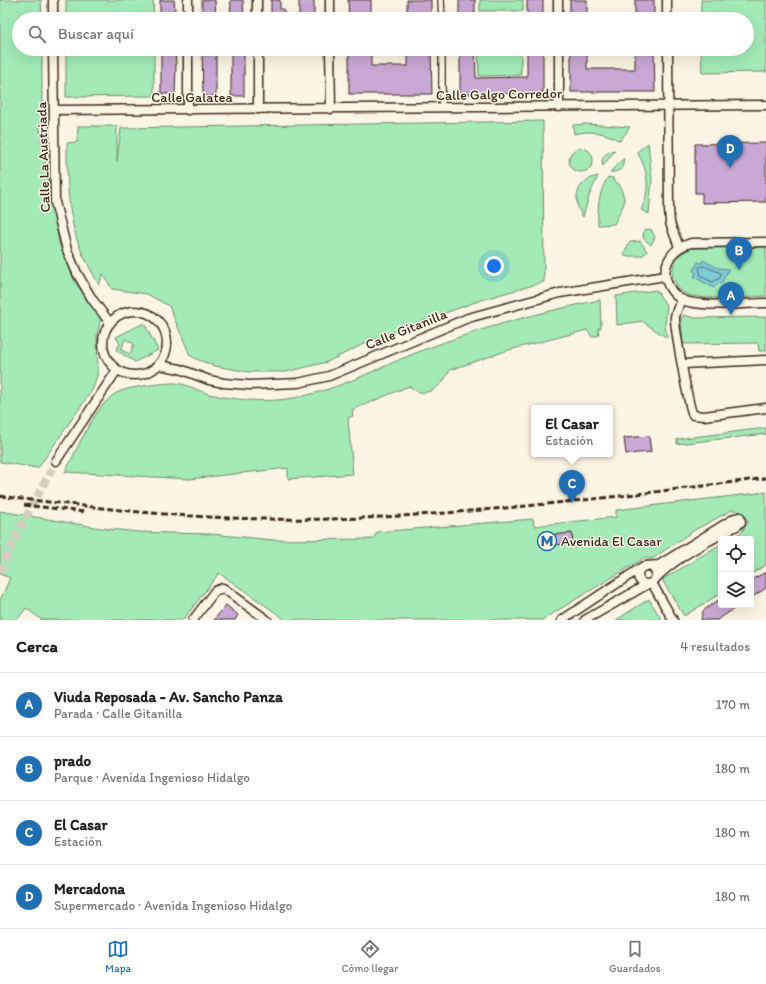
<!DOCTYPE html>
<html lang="es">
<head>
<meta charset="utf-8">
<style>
  :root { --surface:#fff; --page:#f6f6f6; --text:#222; --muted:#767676; --line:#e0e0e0; --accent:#1f6fb2 }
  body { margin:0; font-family:Itim,sans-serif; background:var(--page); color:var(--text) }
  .controls { position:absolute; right:12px; bottom:12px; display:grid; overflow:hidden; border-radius:4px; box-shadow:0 4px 16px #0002 }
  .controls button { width:36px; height:36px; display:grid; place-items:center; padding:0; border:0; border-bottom:1px solid var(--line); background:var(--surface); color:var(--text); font:20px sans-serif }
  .you { position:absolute; left:494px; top:266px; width:14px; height:14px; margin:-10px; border:3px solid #fff; border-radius:50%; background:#1a73e8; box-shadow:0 0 0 6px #1a73e833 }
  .badge { display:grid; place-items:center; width:26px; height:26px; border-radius:50%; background:var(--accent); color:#fff; font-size:13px; font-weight:700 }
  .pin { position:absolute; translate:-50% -33px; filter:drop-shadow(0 1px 2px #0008) }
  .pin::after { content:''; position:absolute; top:21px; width:14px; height:12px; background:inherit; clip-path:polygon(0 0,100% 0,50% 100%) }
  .popup { position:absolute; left:531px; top:405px; width:82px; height:52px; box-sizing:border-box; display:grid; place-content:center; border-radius:4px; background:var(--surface); filter:drop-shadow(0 1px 3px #0005); font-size:13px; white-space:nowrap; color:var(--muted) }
  .popup b { font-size:15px; color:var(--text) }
  .popup::after { content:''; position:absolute; left:50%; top:100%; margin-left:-8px; border:8px solid transparent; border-top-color:var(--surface) }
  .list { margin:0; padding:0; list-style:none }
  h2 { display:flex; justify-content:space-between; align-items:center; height:52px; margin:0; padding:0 16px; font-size:17px }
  h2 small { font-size:13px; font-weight:400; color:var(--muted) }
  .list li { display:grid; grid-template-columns:26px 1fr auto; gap:12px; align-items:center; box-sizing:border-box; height:64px; padding:0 16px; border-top:1px solid var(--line) }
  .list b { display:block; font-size:15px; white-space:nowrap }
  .list p { margin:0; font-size:13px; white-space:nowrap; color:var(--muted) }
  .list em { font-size:13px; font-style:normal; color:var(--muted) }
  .icon { flex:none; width:22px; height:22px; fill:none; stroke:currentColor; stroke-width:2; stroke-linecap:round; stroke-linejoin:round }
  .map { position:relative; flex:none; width:766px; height:620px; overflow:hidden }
  .search { position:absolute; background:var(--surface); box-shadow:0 4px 16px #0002; left:12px; right:12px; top:12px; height:44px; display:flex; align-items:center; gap:10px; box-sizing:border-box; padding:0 14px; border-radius:22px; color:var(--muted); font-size:15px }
  .sheet { height:308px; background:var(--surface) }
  nav { display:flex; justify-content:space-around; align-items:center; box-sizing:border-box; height:56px; border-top:1px solid var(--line); background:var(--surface); font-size:11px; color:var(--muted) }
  nav a { display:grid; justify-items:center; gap:2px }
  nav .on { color:var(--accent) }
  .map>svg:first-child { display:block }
</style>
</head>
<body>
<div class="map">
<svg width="766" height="620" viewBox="0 0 766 620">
  <rect width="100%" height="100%" fill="#fcf5e5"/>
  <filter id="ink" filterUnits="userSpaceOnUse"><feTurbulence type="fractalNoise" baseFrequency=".025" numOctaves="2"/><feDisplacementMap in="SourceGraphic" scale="8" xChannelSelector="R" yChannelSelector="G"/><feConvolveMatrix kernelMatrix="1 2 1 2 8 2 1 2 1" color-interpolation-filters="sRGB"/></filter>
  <g filter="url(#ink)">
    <!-- green -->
    <g fill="#a3eab7" stroke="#6f8a6a" fill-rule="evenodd">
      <polygon points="0,0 41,0 42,19 19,19 19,49 42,49 42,122 39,123 59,243 75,282 101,318 97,335 98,372 93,389 38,468 0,462"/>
      <polygon points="66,0 153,0 154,19 66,19"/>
      <rect x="480" y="0" width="43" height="11"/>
      <polygon points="701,0 766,0 766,72 702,73 701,49 747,49 747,19 701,19"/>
      <polygon points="66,49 154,49 154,96 66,97"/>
      <polygon points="478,49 521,49 521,75 479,76"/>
      <path d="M543,121L544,282L481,300L434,317L370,341L327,362L286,372H249L215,366L196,359L190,355L169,306L147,294L112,289L103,274L99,285C94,275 88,265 83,255C67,220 67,181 67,143L77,142L78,126H117V161L121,128Z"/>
      <path d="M586,124L630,127L620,141C605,132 590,130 574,134L573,125Z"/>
      <path d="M648,143L652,179L649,214L641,210C651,190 648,169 637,152Z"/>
      <circle cx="581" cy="160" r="12"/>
      <path d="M615,150L603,166C600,157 606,152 615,150Z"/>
      <polygon points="624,158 622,169 615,172 610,172"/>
      <path d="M598,176L589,196L583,217C571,200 577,180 598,176Z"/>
      <path d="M608,177L613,178L614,182L619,184L624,197V204L614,224L598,225C597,209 599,191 608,177Z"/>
      <polygon points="651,229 655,237 651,245 643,238 644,230"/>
      <path d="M640,241L647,251C642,260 633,254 626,257L624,254L630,242Z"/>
      <path d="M766,247V296C746,297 709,300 692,296C679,293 671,281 673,268C675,257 683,251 693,248Z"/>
      <polygon points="656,290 667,306 665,325 667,338 642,321 617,325 616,296"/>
      <path d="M600,300L601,328H598L599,335L592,337L587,330L509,350L450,370C442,387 426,401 409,386L352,410L353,416L348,418L353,474L288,479V468L189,479L65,472C77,450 97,399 121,391C130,387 164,383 174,383C186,383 198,391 209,394C235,400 267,403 293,398C340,390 379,367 423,350C481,328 540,312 600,300Z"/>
      <polygon points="683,315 695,318 766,317 766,351 759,351 758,343 683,344 681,320"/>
      <path d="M144,323L158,350L135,362L116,350L120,344L116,337ZM125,339L134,344L130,354L121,350Z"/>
      <polygon points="766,428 766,434 677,444 677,439"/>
      <path d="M766,492V565L751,574V539H730L742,532L748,522C744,514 741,510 732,510L693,531L652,559L644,558L542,620H286L219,573L183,620H42L26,608L17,620H0V600L10,578L0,574V511L101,528L138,532L210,534L274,540L373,539L377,532L533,519L534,526L616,517V510Z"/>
      <polygon points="721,544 721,593 684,616 662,580"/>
      <polygon points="649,599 662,620 616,620"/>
    </g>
    <!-- water -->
    <polygon fill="#7cccd8" stroke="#628b8e" points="703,260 718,268 729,269 721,284 718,283 714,288 694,277 696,273 693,271 698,262 702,263"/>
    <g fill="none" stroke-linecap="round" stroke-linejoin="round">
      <!-- shore -->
      <polygon stroke="#556b68" stroke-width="1" points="704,266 721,273 720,278 712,282 701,276 699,268"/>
    </g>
    <!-- building -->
    <g fill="#c8a8d4" stroke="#3b2a1e">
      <polygon points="160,0 174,0 176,19 160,19"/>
      <polygon points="202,0 215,0 216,19 202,19"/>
      <polygon points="231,0 243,0 244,19 230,19"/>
      <polygon points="271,0 280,0 280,9 284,9 284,19 271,19"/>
      <rect x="299" y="0" width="15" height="19"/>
      <polygon points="348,0 371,0 371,19 349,19"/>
      <polygon points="407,0 431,0 431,19 412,19 412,16 407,16"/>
      <rect x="459" y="0" width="16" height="19"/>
      <rect x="527" y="0" width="16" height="19"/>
      <rect x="570" y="0" width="17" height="19"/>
      <rect x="635" y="0" width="19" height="19"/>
      <polygon points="175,49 176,65 175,94 161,94 161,50"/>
      <polygon points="202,49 216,49 216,96 203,96"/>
      <rect x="231" y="49" width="13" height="47"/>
      <polygon points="349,49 371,49 371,66 408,66 408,49 431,49 432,94 349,94"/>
      <polygon points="460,49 475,49 476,78 527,77 527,49 543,49 543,93 460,94"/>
      <polygon points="571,49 587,49 587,69 635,69 635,49 654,49 655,92 571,92"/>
      <polygon points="766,143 766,202 702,203 702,193 695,193 695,144"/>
      <polygon points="649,436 651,452 626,454 624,438"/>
      <polygon points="572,533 573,543 544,546 543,536"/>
      <polygon points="766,572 766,588 751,598 751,580"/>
      <polygon points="721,598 721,605 740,605 717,620 701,620 703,611"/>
      <polygon points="226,605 238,615 235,620 214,620"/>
    </g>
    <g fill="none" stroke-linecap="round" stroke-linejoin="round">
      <!-- minor-tunnel -->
      <polyline stroke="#d5ccbd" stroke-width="8" stroke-dasharray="8 4" stroke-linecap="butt" points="0,572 17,534 56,461"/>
      <!-- pedestrian casing -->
      <g stroke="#3b2a1e" stroke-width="8">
        <g id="pedestrian">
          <polyline points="441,0 442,19"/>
          <polyline points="442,49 442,108"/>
        </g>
      </g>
      <!-- minor casing -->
      <g stroke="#3b2a1e" stroke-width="11">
        <g id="minor">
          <polyline points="53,0 53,19"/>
          <polyline points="188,0 188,19"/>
          <polyline points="257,0 257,19"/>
          <polyline points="330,0 330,19"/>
          <polyline points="558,0 558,19"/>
          <polyline points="667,0 667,19"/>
          <polyline points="53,49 55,202 67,250 77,273 92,299 110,323"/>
          <polyline points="188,49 188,110"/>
          <polyline points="258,49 258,109"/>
          <polyline points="330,49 331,109"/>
          <polyline points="559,49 559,107"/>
          <polyline points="668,49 669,209 670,223 679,247"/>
          <polyline points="54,110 766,105"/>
          <path d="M766,242L691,243C678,247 670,253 666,267C663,280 671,295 683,300C701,308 746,303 766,303"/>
          <path d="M683,300C679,305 676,310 675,317C674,325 689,409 693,415L704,416L766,408"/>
          <circle cx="135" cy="343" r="32"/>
          <polyline points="683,364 766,360"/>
          <polyline points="159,365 180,369 209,380 224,383 249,385 298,383 329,376 468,318 560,293 665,276"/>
          <polyline points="56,461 117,370"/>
          <circle cx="647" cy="575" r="9"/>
          <path d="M646,566L659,565L735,518L740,517L741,522L738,525C710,541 676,556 654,580"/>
          <polyline points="652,583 673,620"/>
          <polyline points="193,620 215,591 223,588 267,620"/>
          <polyline points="562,620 642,567"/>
          <polyline points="585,620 648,584"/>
        </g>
      </g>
      <!-- pedestrian -->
      <use href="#pedestrian" stroke="#fcf5e5" stroke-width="5.5"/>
      <!-- minor -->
      <use href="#minor" stroke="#fcf5e5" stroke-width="8"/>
      <!-- rail -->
      <g stroke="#3b2a1e" stroke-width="3" stroke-dasharray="6 3" stroke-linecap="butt">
        <path d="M0,496C25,500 51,502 77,505C171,517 267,522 362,518C497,512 632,495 766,478"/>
        <polyline points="24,505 85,512"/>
      </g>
    </g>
  </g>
  <!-- icons -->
  <defs>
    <g id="metro-ring" transform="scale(1)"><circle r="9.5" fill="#fcf5e5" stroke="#1f6fb2" stroke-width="1.5"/><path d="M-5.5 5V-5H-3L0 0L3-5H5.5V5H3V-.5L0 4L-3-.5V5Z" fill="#1f6fb2"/></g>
  </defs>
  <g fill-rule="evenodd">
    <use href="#metro-ring" x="547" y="541"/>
  </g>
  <g text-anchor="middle" stroke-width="3" stroke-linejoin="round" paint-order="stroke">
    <!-- street labels -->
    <g font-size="14" fill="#3b2a1e" stroke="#fcf5e5">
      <text transform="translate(499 94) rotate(-1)" y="5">Calle Galgo Corredor</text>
      <text x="192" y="102">Calle Galatea</text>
      <text transform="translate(43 157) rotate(-92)" y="5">Calle La Austriada</text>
      <text transform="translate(406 329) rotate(-22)" y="5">Calle Gitanilla</text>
    </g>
    <!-- poi labels -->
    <g font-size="14" fill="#3b2a1e" stroke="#fcf5e5" text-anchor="start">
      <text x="561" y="546">Avenida El Casar</text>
    </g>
  </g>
</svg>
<div class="controls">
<button><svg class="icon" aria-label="locate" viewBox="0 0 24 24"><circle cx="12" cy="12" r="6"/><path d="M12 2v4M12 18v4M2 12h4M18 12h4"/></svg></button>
<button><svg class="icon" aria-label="layers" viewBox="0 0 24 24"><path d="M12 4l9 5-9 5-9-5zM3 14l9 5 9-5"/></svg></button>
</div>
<div class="you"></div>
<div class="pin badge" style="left:731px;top:315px">A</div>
<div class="pin badge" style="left:739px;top:270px">B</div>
<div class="pin badge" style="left:572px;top:503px">C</div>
<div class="popup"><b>El Casar</b>Estación</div>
<div class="pin badge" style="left:730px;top:168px">D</div>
<div class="search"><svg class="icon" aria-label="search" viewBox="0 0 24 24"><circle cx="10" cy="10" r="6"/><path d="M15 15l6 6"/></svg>Buscar aquí</div>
</div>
<section class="sheet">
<h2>Cerca<small>4 resultados</small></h2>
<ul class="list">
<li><span class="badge">A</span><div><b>Viuda Reposada - Av. Sancho Panza</b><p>Parada · Calle Gitanilla</p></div><em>170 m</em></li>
<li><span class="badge">B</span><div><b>prado</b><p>Parque · Avenida Ingenioso Hidalgo</p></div><em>180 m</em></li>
<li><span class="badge">C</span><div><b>El Casar</b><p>Estación</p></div><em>180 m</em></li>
<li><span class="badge">D</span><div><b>Mercadona</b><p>Supermercado · Avenida Ingenioso Hidalgo</p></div><em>180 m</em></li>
</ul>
</section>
<nav>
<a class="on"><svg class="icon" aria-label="map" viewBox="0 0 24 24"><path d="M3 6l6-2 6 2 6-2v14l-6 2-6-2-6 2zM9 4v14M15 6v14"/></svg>Mapa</a>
<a><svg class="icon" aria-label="directions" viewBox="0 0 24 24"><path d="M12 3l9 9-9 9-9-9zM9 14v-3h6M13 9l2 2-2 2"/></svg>Cómo llegar</a>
<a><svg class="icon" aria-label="saved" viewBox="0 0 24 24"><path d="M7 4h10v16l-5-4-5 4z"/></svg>Guardados</a>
</nav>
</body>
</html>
